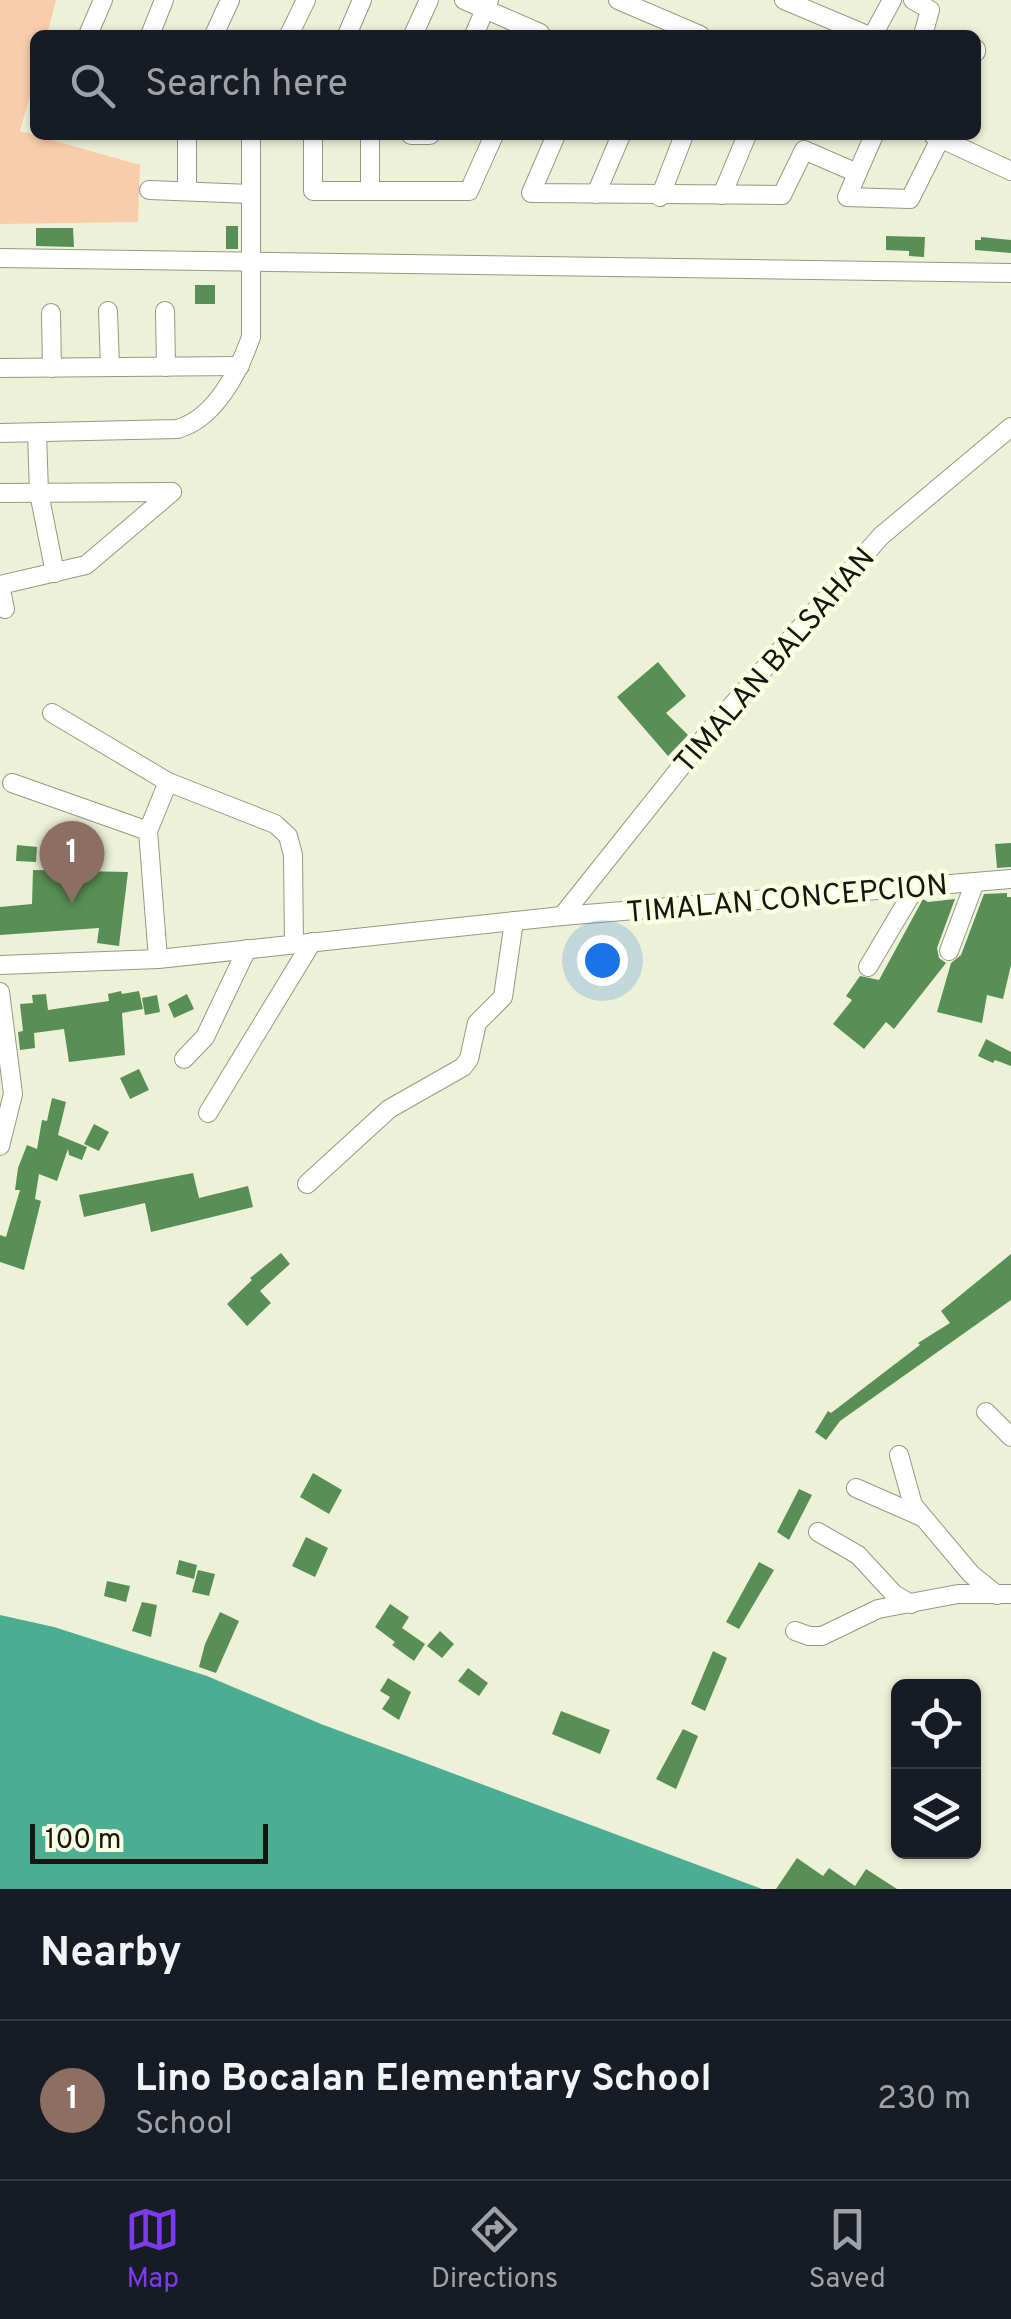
<!DOCTYPE html>
<html lang="en">
<head>
<meta charset="utf-8">
<style>
  :root { --surface:#171b24; --page:#20242c; --text:#f1f3f6; --muted:#9ea1a6; --line:#363941; --accent:#7c3aed }
  body { margin:0; font-family:Overpass,sans-serif; background:var(--page); color:var(--text) }
  .controls { position:absolute; right:30px; bottom:30px; display:grid; overflow:hidden; border-radius:15px; box-shadow:0 2px 8px #0004 }
  .controls button { width:90px; height:90px; display:grid; place-items:center; padding:0; border:0; border-bottom:2px solid var(--line); background:var(--surface); color:var(--text); font:50px sans-serif }
  .scale { position:absolute; left:30px; bottom:25px; width:238px; box-sizing:border-box; padding-left:10px; border:5px solid #15170e; border-top:0; font-size:28px; line-height:35px; white-space:nowrap; color:#15170e; -webkit-text-stroke:8px #faffe4; paint-order:stroke }
  .you { position:absolute; left:602px; top:960px; width:35px; height:35px; margin:-25px; border:8px solid #fff; border-radius:50%; background:#1a73e8; box-shadow:0 0 0 15px #1a73e833 }
  .badge { display:grid; place-items:center; width:65px; height:65px; border-radius:50%; background:var(--accent); color:#fff; font-size:32px; font-weight:700 }
  .pin { position:absolute; translate:-50% -82px; filter:drop-shadow(0 2px 5px #0008) }
  .pin::after { content:''; position:absolute; top:52px; width:35px; height:30px; background:inherit; clip-path:polygon(0 0,100% 0,50% 100%) }
  .list { margin:0; padding:0; list-style:none }
  h2 { display:flex; justify-content:space-between; align-items:center; height:130px; margin:0; padding:0 40px; font-size:42px }
  h2 small { font-size:32px; font-weight:400; color:var(--muted) }
  .list li { display:grid; grid-template-columns:65px 1fr auto; gap:30px; align-items:center; box-sizing:border-box; height:160px; padding:0 40px; border-top:2px solid var(--line) }
  .list b { display:block; font-size:38px; white-space:nowrap }
  .list p { margin:0; font-size:32px; white-space:nowrap; color:var(--muted) }
  .list em { font-size:32px; font-style:normal; color:var(--muted) }
  .icon { flex:none; width:55px; height:55px; fill:none; stroke:currentColor; stroke-width:2; stroke-linecap:round; stroke-linejoin:round }
  .map { position:relative; flex:none; width:1011px; height:1889px; overflow:hidden }
  .search { position:absolute; background:var(--surface); box-shadow:0 2px 8px #0004; left:30px; right:30px; top:30px; height:110px; display:flex; align-items:center; gap:25px; box-sizing:border-box; padding:0 35px; border-radius:15px; color:var(--muted); font-size:38px }
  .sheet { height:290px; background:var(--surface) }
  nav { display:flex; justify-content:space-around; align-items:center; box-sizing:border-box; height:140px; border-top:2px solid var(--line); background:var(--surface); font-size:28px; color:var(--muted) }
  nav a { display:grid; justify-items:center; gap:5px }
  nav .on { color:var(--accent) }
  .map>svg:first-child { display:block }
</style>
</head>
<body>
<div class="map">
<svg width="1011" height="1889" viewBox="0 0 1011 1889">
  <rect width="100%" height="100%" fill="#edf1d7"/>
  <!-- green -->
  <polygon fill="#f9cdab" points="0,0 56,0 47,35 35,35 35,77 20,131 140,165 138,222 0,224"/>
  <!-- water -->
  <polygon fill="#4bad91" points="0,1615 54,1627 207,1676 321,1724 762,1889 0,1889"/>
  <!-- building -->
  <g fill="#588f56">
    <rect x="226" y="226" width="12" height="23"/>
    <polygon points="36,228 73,228 74,247 36,246"/>
    <polygon points="886,236 925,237 924,257 909,256 909,251 886,250"/>
    <polygon points="981,237 1011,240 1011,253 975,250 975,240 981,240"/>
    <rect x="195" y="285" width="20" height="19"/>
    <polygon points="658,662 686,696 666,713 688,735 668,756 617,697"/>
    <polygon points="1011,843 1011,867 997,868 995,844"/>
    <polygon points="17,845 37,847 36,862 16,861"/>
    <polygon points="33,870 128,872 119,946 97,943 99,928 0,935 0,907 32,904"/>
    <polygon points="1007,893 1007,897 1011,897 1011,965 1003,999 987,995 982,1023 937,1012 951,963 961,955 984,894"/>
    <polygon points="923,899 928,902 955,899 937,948 939,958 946,963 894,1029 886,1022 864,1049 833,1024 852,1000 846,996 860,976 879,980"/>
    <polygon points="121,991 122,994 139,991 143,1009 122,1013 125,1055 69,1062 64,1029 34,1033 35,1048 20,1050 18,1032 23,1031 20,1004 33,1003 32,995 46,994 48,1010 109,1001 108,994"/>
    <polygon points="187,994 194,1009 174,1018 168,1004"/>
    <polygon points="157,995 160,1012 145,1015 142,998"/>
    <polygon points="986,1039 1011,1052 1011,1066 995,1060 993,1063 978,1056"/>
    <polygon points="139,1069 149,1090 130,1099 120,1078"/>
    <polygon points="52,1098 66,1102 58,1135 87,1147 82,1160 69,1155 68,1149 57,1181 39,1174 35,1199 41,1201 24,1270 0,1262 0,1235 6,1237 20,1190 15,1190 18,1168 27,1145 37,1149 42,1120 47,1121"/>
    <polygon points="94,1124 109,1132 99,1151 84,1144"/>
    <polygon points="193,1173 199,1198 248,1186 253,1207 151,1232 145,1203 84,1217 79,1195"/>
    <polygon points="281,1253 290,1264 260,1291 271,1303 247,1326 227,1304 252,1280 250,1278"/>
    <polygon points="1011,1254 1011,1300 840,1421 826,1440 815,1432 828,1411 831,1413 920,1345 918,1343 950,1323 941,1311"/>
    <polygon points="313,1473 342,1490 329,1514 300,1497"/>
    <polygon points="799,1489 812,1495 789,1540 777,1532"/>
    <polygon points="306,1537 328,1548 315,1577 292,1566"/>
    <polygon points="179,1560 197,1565 194,1579 176,1574"/>
    <polygon points="759,1562 774,1570 739,1629 726,1622"/>
    <polygon points="198,1570 215,1574 209,1596 192,1592"/>
    <polygon points="107,1581 130,1586 126,1602 104,1596"/>
    <polygon points="142,1602 157,1605 151,1637 132,1631"/>
    <polygon points="390,1604 409,1617 402,1628 425,1644 414,1661 392,1645 395,1642 375,1627"/>
    <polygon points="220,1612 239,1621 216,1673 199,1667 205,1644"/>
    <polygon points="440,1631 454,1644 442,1658 427,1646"/>
    <polygon points="713,1651 727,1658 705,1711 691,1704"/>
    <polygon points="468,1668 488,1683 479,1696 458,1681"/>
    <polygon points="388,1678 411,1692 399,1720 382,1709 390,1697 380,1691"/>
    <polygon points="561,1711 610,1730 600,1754 552,1734"/>
    <polygon points="683,1729 698,1736 676,1789 656,1779"/>
    <polygon points="797,1858 823,1876 829,1868 855,1886 866,1869 897,1889 776,1889"/>
  </g>
  <g fill="none" stroke-linecap="round" stroke-linejoin="round">
    <!-- street casing -->
    <g stroke="#959981" stroke-width="20">
      <g id="street">
        <polyline points="464,0 540,33 539,35"/>
        <polyline points="618,0 700,35"/>
        <polyline points="784,0 867,35"/>
        <polyline points="913,0 930,10 923,35"/>
        <polyline points="88,35 103,0"/>
        <polyline points="150,35 164,0"/>
        <polyline points="214,35 230,0"/>
        <polyline points="289,35 306,0"/>
        <polyline points="347,35 362,0"/>
        <polyline points="413,35 429,0"/>
        <polyline points="474,35 489,0"/>
        <polyline points="873,35 892,0"/>
        <polyline points="976,49 976,52"/>
        <polyline points="313,135 313,191 469,191 494,135"/>
        <polyline points="370,135 370,191"/>
        <polyline points="411,135 430,135"/>
        <polyline points="556,135 531,193 782,195 804,150 857,173"/>
        <polyline points="874,135 847,197 910,199 942,135"/>
        <polyline points="933,135 1011,171"/>
        <polyline points="149,190 251,194"/>
        <polyline points="187,191 187,135"/>
        <polyline points="596,194 621,135"/>
        <polyline points="722,195 747,135"/>
        <polyline points="660,197 684,135"/>
        <polyline points="0,258 1011,273"/>
        <polyline points="108,311 110,367"/>
        <polyline points="165,311 166,367"/>
        <polyline points="51,313 52,368"/>
        <polyline points="0,368 240,366"/>
        <path d="M0,433L177,429C215,419 239,371 251,337V135"/>
        <polyline points="37,433 39,493 55,573"/>
        <polyline points="0,493 172,492"/>
        <polyline points="0,585 86,565 172,492"/>
        <polyline points="0,585 5,609"/>
        <polyline points="52,713 168,782 275,824 288,836 293,855 294,944"/>
        <polyline points="12,783 148,831"/>
        <polyline points="562,916 712,728 881,536 1011,427"/>
        <polyline points="949,951 975,882"/>
        <polyline points="158,959 148,831 168,782"/>
        <polyline points="0,965 158,959 562,916 1011,879"/>
        <polyline points="868,967 915,888"/>
        <polyline points="0,992 13,1094 0,1146"/>
        <polyline points="184,1059 205,1037 247,949"/>
        <polyline points="208,1113 312,942"/>
        <polyline points="307,1184 389,1109 463,1067 469,1059 477,1023 503,997 514,921"/>
        <polyline points="986,1412 1011,1437"/>
        <polyline points="899,1455 913,1505 971,1574 997,1595"/>
        <polyline points="856,1488 922,1517"/>
        <polyline points="818,1532 858,1555 894,1594 911,1604"/>
        <polyline points="795,1631 809,1636 822,1636 878,1609 958,1594 1011,1594"/>
      </g>
    </g>
    <!-- street -->
    <use href="#street" stroke="#fff" stroke-width="18"/>
  </g>
  <g text-anchor="middle" stroke-width="9" stroke-linejoin="round" paint-order="stroke">
    <!-- street labels -->
    <g font-size="30" fill="#15170e" stroke="#faffe4">
      <text transform="translate(774 660) rotate(-49)" y="10">TIMALAN BALSAHAN</text>
      <text transform="translate(787 898) rotate(-5)" y="10">TIMALAN CONCEPCION</text>
    </g>
  </g>
</svg>
<div class="controls">
<button><svg class="icon" aria-label="locate" viewBox="0 0 24 24"><circle cx="12" cy="12" r="6"/><path d="M12 2v4M12 18v4M2 12h4M18 12h4"/></svg></button>
<button><svg class="icon" aria-label="layers" viewBox="0 0 24 24"><path d="M12 4l9 5-9 5-9-5zM3 14l9 5 9-5"/></svg></button>
</div>
<div class="scale">100 m</div>
<div class="you"></div>
<div class="pin badge" style="left:72px;top:903px;background:#8d6e63">1</div>
<div class="search"><svg class="icon" aria-label="search" viewBox="0 0 24 24"><circle cx="10" cy="10" r="6"/><path d="M15 15l6 6"/></svg>Search here</div>
</div>
<section class="sheet">
<h2>Nearby<small></small></h2>
<ul class="list">
<li><span class="badge" style="background:#8d6e63">1</span><div><b>Lino Bocalan Elementary School</b><p>School</p></div><em>230 m</em></li>
</ul>
</section>
<nav>
<a class="on"><svg class="icon" aria-label="map" viewBox="0 0 24 24"><path d="M3 6l6-2 6 2 6-2v14l-6 2-6-2-6 2zM9 4v14M15 6v14"/></svg>Map</a>
<a><svg class="icon" aria-label="directions" viewBox="0 0 24 24"><path d="M12 3l9 9-9 9-9-9zM9 14v-3h6M13 9l2 2-2 2"/></svg>Directions</a>
<a><svg class="icon" aria-label="saved" viewBox="0 0 24 24"><path d="M7 4h10v16l-5-4-5 4z"/></svg>Saved</a>
</nav>
</body>
</html>
